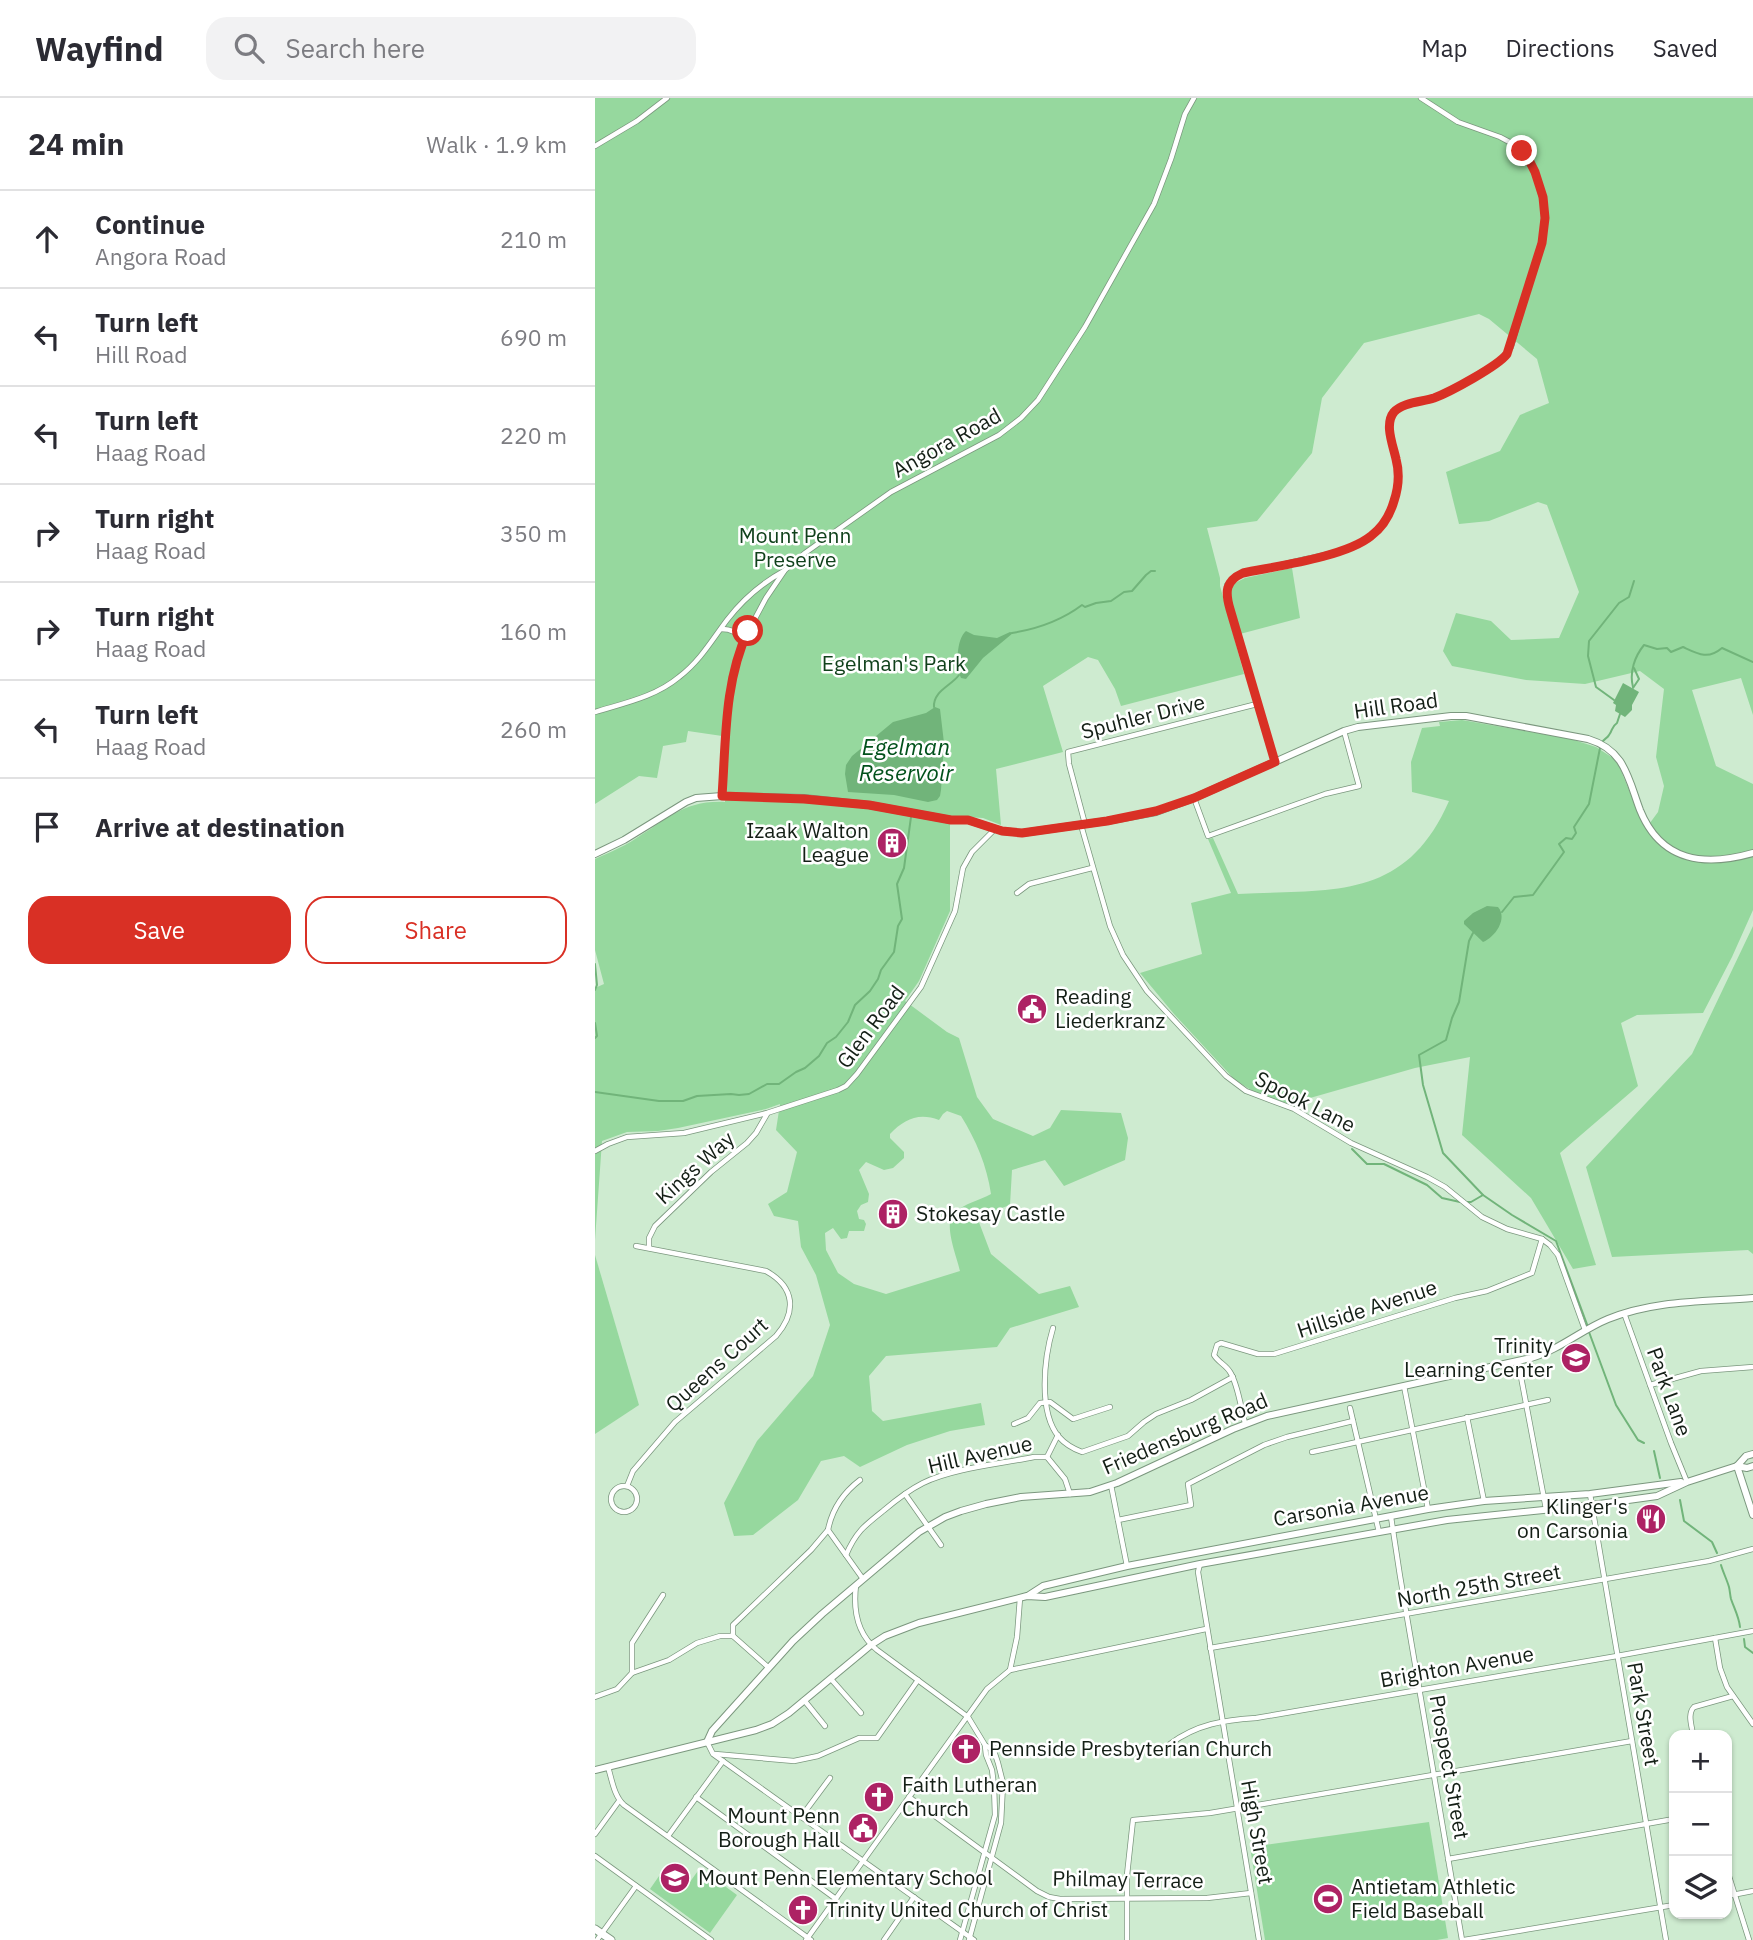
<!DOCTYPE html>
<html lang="en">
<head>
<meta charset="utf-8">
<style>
  :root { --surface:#fff; --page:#f2f2f3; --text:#2b2b33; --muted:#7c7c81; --line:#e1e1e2; --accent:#d93025 }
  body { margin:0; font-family:"IBM Plex Sans",sans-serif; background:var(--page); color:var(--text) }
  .controls { position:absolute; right:21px; bottom:21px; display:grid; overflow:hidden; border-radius:14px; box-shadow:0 2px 5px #0004 }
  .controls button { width:63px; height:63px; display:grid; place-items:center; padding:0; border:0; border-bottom:2px solid var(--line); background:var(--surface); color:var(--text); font:35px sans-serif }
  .stop { position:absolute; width:21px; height:21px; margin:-16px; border:5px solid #d93025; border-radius:50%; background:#fff }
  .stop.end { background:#d93025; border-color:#fff; box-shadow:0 2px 7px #0008 }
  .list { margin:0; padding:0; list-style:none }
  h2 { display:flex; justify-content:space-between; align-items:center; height:91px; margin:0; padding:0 28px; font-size:30px }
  h2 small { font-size:23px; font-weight:400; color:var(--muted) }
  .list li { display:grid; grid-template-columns:46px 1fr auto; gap:21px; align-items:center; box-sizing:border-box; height:98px; padding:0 28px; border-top:2px solid var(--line) }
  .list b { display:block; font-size:26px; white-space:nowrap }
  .list p { margin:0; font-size:23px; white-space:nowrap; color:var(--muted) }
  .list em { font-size:23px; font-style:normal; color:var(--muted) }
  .actions { display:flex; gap:14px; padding:21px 28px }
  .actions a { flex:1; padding:16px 0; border:2px solid var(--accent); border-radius:21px; text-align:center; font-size:24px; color:var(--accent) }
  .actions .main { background:var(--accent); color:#fff }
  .icon { flex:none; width:38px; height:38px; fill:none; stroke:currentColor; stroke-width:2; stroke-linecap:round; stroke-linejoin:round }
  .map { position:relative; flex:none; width:1158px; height:1842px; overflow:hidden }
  header { display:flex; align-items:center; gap:42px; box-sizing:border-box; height:98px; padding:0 35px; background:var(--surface); border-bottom:2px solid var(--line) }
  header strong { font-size:33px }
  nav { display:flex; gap:38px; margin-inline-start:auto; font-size:24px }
  .search { width:490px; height:63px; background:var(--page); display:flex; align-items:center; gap:18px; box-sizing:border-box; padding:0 24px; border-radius:21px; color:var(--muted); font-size:26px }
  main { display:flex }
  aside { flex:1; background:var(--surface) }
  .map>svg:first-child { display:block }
</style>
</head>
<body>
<header>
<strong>Wayfind</strong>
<div class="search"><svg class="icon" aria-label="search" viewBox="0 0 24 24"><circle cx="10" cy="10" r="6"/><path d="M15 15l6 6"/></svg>Search here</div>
<nav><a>Map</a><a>Directions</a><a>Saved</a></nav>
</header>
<main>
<aside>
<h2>24 min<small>Walk · 1.9 km</small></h2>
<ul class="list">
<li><svg class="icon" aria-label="ahead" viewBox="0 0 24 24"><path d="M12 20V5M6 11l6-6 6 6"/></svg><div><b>Continue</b><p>Angora Road</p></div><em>210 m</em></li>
<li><svg class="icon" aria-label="left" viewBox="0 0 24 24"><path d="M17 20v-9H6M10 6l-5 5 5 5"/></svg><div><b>Turn left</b><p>Hill Road</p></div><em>690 m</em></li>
<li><svg class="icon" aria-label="left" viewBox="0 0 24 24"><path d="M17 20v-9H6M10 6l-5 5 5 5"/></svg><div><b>Turn left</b><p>Haag Road</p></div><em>220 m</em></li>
<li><svg class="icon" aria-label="right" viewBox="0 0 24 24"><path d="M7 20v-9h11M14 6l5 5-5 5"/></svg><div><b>Turn right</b><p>Haag Road</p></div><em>350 m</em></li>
<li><svg class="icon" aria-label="right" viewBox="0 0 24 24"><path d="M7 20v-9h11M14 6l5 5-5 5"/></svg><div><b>Turn right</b><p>Haag Road</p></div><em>160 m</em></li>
<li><svg class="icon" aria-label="left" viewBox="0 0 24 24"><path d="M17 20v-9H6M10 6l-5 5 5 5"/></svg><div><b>Turn left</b><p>Haag Road</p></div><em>260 m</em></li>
<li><svg class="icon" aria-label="arrive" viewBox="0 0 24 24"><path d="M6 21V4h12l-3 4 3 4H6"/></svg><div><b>Arrive at destination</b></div></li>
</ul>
<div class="actions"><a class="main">Save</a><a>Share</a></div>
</aside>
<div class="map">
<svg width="1158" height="1842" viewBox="0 0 1158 1842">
  <rect width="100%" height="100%" fill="#ceebd0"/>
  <!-- green -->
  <g fill="#96d89e" fill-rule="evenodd">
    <path d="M0,0H1158V617L1146,580L1097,592L1121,668L1158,686V812L1137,859L1108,915L1042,917L1026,925L1043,988L965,1055L1001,1167L978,1171L936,1100L867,1037L875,959L820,970L694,1006L661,995L640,982L579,916L545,875L607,856L596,805L636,795L613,741L618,740L643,796C736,791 810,804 854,703L817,694L816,664L827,630L845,628L844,624L867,622L976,641L1001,649L1018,660L1024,668L1041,709L1052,729L1063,714L1069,688L1061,659L1069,591L1045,573L990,586L931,582L857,568L848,553L861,515L896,523L916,542L964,540L984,494L952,407L943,404L894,423L864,426L851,374L905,353L925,317L954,305L942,261L894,221L884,216L769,245L727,300L717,355L662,423L612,430L625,480V488L649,576L526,608L520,591L503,562L493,559L448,588L468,654L401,671L406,727L388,720L357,718L355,725V813L324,883L310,903L352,934L364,940L382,999L398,1021L438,1038L455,1030L466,1012L526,1015L533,1040L530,1062L469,1088L450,1062L417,1072L415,1107L382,1119L396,1156L444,1196L475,1188L484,1209L415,1230L402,1249L291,1258L274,1278L277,1313L288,1323L386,1305L390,1327L355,1333L312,1347L265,1369L249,1358L226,1363L203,1402L158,1437L139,1438L129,1405L162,1343L218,1278L235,1227L221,1177L206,1149L203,1123L179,1118L173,1106L192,1094L202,1054L181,1032L185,1006L171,1011L83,1030L63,1033L32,1034L7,1043L0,1142V890L9,886L0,852V761C13,755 28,749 40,741C73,721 89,702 130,704L134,639L93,633L91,644L68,648L62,680L44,678L0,706ZM352,1013L366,1018C381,1042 392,1068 396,1096C385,1102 369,1106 360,1114C347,1124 362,1159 365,1173L291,1196L259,1186L243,1175L231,1152L230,1135L238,1130L246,1141L252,1140L254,1133H269L271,1126L269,1122L264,1121L262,1113L266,1107L273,1104L274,1096L264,1072L271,1064L289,1072L298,1070L309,1060V1054L295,1040V1036C309,1021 324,1014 344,1022L348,1016Z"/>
    <polygon points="697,470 705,520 645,536 636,504 636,490 640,485 650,480"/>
    <polygon points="1158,828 1158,1156 1153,1152 1017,1159 991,1069 1097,956"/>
    <polygon points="0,1157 44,1307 0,1336"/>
    <polygon points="834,1724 853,1840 842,1842 670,1842 655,1749"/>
    <polygon points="105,1770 142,1797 115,1835 55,1791 69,1771 92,1788"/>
  </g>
  <!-- water -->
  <g fill="#71b47a">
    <path d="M371,533L379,537L402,540L415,534L418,535L388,560L371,581L366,580C361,567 361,542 371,533Z"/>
    <polygon points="1028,585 1044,594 1037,607 1037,612 1030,619 1020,613 1021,607 1018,605"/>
    <polygon points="340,609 345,611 349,645 346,692 345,698 342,702 333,704 299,697 253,694 250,676 251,667 257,658 298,624 331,615"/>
    <path d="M892,808L903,809C913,821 900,839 888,844L869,826V823L878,815Z"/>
  </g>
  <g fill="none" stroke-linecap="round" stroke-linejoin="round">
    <!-- stream -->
    <g stroke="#71b47a" stroke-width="2">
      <path d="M417,535C442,531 467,522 487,507L490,509L501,505L516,503L529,494L537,493L551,477L556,473H560"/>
      <path d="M1038,589C1034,574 1040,558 1049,547L1062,551L1072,550L1076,554L1088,549C1103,556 1113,562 1127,550L1158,564"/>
      <polyline points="1038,590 1044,581 1039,570"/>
      <polyline points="1019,602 1001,589 993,558 994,543 1024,505 1034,499 1039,483"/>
      <path d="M339,609C338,593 356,588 364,577"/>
      <path d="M1007,645C1009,640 1012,641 1014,637C1018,632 1016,629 1022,625L1025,616"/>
      <polyline points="907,814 919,799 938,797 969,754 964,746 971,740 977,741 981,735 979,729 994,706 1005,650"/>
      <polyline points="878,835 874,843 864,904 857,920 851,942 824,957 828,987 848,1055 888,1097"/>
      <polyline points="0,866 2,887 0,892"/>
      <polyline points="0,925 2,938 0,940"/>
      <polyline points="0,994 64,1003 88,1003 102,998 136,996 144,997 154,996 172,986 184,986 201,974 210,970 224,958 232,945 241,939 253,924 260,907 275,893 283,881 286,872 299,854 303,828 307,821 302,786 309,770 316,719"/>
      <polyline points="757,1051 772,1066 789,1066 832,1087 847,1100 865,1104"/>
      <polyline points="871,1104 876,1104 888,1097 917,1117 961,1143 993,1229"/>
      <polyline points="994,1234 1021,1307 1043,1342 1049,1345"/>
      <polyline points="1059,1353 1065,1380"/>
      <polyline points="1085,1402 1089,1423 1117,1444 1122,1455"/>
      <path d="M1126,1467C1128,1474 1132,1482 1134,1489C1135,1493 1135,1497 1136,1501C1139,1510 1144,1519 1145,1529"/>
      <polyline points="1149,1541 1150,1549 1158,1555"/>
    </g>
    <!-- street casing -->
    <g stroke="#7b977e" stroke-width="6">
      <g id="street">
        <polyline points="0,48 42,23 72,0"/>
        <path d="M126,531C136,531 143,534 148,542"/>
        <path d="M0,614C29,605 60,599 84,579C105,563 117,542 132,522C148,501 167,485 189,473"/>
        <path d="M680,664L635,511L632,499V487L641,479L648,475C669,471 690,466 711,461C748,453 783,447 798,407C801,399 804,390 804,381C804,359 790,338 797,317L807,308L834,301L855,293L905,263L916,249L949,134L950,112L940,73L933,60L920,47L905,39L863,24L826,0"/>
        <polyline points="127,698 134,602 139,575 148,543 171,500 190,472 210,455 296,394 404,337 426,320 443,302 490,229 559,106 576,61 590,16 599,0"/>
        <polyline points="599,700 613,738 730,696 764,688 749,633"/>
        <polyline points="490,726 474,666 473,654 662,606"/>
        <polyline points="486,727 515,828 528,857 552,893 631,978 651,993 699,1011 756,1045 832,1079 850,1089 887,1119 912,1131 947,1141 955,1147 963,1157 990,1232"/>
        <polyline points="422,795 434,786 497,770"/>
        <polyline points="0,1053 13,1046 32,1039 89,1035 172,1015 243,992 251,988 262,976 326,889 360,813 368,770 377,754 400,731"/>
        <polyline points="54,1150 54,1140 60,1128 116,1074 152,1045 161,1035 172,1016"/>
        <polyline points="1029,1215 1076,1345 1092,1384"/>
        <path d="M458,1230C449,1260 443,1314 464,1339C470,1346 479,1351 487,1354L533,1338L549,1324L561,1316L596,1302L638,1279"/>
        <polyline points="923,1263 951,1411"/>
        <polyline points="1055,1287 1106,1273 1158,1269"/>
        <polyline points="809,1288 833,1411"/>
        <polyline points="755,1310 784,1434"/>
        <polyline points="872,1319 889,1403"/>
        <path d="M650,1325C646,1311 643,1286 635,1274C631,1267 623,1264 619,1257L622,1247L626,1245L663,1256H679L860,1200L892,1193L937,1175L947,1141"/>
        <polyline points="419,1326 433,1320 445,1305 455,1304 478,1321 515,1309"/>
        <polyline points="717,1354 953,1302"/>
        <polyline points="452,1359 470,1381 475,1396"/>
        <polyline points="452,1359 463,1337"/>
        <path d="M265,1382C248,1395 237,1411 233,1432L268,1481"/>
        <polyline points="516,1387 532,1468"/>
        <circle cx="29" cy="1401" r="13"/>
        <path d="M32,1388L38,1373L80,1324L181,1238C202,1214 200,1189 171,1173L41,1148"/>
        <polyline points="310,1396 346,1447"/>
        <polyline points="995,1396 1071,1842"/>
        <polyline points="796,1419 805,1478 867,1842"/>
        <polyline points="523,1422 596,1407 593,1386 669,1347 692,1339 758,1323"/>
        <path d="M251,1457C261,1434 269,1428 288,1413C301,1402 314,1392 328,1385C359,1370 405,1366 439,1359H452"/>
        <polyline points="605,1466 603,1474 664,1842"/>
        <path d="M261,1487C258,1512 262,1536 282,1552L373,1619L390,1647L399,1653L403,1665L408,1685L406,1725L374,1842"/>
        <polyline points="138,1538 138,1527 216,1452 233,1432"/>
        <polyline points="138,1538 174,1570"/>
        <polyline points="1120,1540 1125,1570 1132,1589 1158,1626"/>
        <polyline points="615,1550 1114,1463 1158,1451"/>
        <polyline points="415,1572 422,1539 425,1500"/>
        <polyline points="37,1575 74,1562 102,1545 125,1538 138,1538"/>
        <polyline points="236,1581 266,1615"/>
        <polyline points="0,1599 22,1591 37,1575 37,1545 68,1497"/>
        <polyline points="209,1602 230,1628"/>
        <path d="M1098,1637C1097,1628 1092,1616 1099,1609L1138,1598"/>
        <polyline points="112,1644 118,1656 379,1842"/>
        <path d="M575,1646C602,1626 629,1622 661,1620L1022,1558L1158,1533"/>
        <polyline points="120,1656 199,1663 223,1658 264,1640 282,1640 323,1582"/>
        <path d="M13,1669C17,1682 19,1698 29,1707L216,1842"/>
        <polyline points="101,1699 241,1801"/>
        <polyline points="314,1699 442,1793 454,1799 465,1801 612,1800 656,1795"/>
        <polyline points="206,1719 235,1680"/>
        <polyline points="0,1736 24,1703"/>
        <polyline points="73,1738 128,1663"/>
        <polyline points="0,1758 116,1842"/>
        <polyline points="853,1761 1079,1721"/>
        <polyline points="1132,1772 1154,1842"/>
        <polyline points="1132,1798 1158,1793"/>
        <polyline points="2,1842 41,1788"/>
        <polyline points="211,1842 392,1591 415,1572 611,1531"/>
        <polyline points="289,1842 319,1799"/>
        <polyline points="365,1842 400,1717 399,1688 397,1672 391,1657 390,1648"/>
        <polyline points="532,1842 532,1777 538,1722 615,1715 1037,1643"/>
        <polyline points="869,1842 1079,1807"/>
      </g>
    </g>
    <!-- secondary casing -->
    <g stroke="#7b977e" stroke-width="8">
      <g id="secondary">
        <path d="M0,756L29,742L91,704L101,700L127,698L209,700L274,707L356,722H373L407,733L427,735L512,723L561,714L599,700L749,633L763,629L856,618H871L993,641C1030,652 1033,680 1045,712C1066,764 1109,769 1158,755"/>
        <polyline points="1142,1368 1158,1417"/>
        <polyline points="1142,1368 1151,1358 1158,1356"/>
        <polyline points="434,1497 448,1488 532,1468 833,1411 889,1403 995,1396 1086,1384"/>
        <path d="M112,1644L117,1633L198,1543L227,1516L324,1434L350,1419L366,1413L391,1406L426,1399L495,1394L522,1385L638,1331L672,1318L936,1260C964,1252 986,1232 1013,1221C1060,1202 1109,1204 1158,1200"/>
        <polyline points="0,1672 161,1632 177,1626 194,1615 276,1547 290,1538 324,1525 432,1498 450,1499 605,1466 852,1422 997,1407 1062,1398 1092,1384 1142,1368 1152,1370 1158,1368"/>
      </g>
    </g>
    <!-- primary casing -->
    <g stroke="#7b977e" stroke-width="9">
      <polyline id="primary" points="0,1831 16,1842"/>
    </g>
    <!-- street -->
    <use href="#street" stroke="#fff" stroke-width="4.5"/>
    <!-- secondary -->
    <use href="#secondary" stroke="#fff" stroke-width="6"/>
    <!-- primary -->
    <use href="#primary" stroke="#fff" stroke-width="7"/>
  </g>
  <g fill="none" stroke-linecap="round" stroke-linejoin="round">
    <!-- route -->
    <path stroke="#d93025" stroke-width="9" d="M153,533C129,584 131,643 127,698L209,701L274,707L356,722H373L407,733L427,735L512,723L561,713L599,700L680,664L635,511C630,494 630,483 648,475C682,468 750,459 776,438C788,429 795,417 799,403C804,388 805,376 801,361C798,347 789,326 799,314C808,304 827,304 839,300C855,294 903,268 912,256L947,145L950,120L948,99L940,74L933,60L927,53"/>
  </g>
  <!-- icons -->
  <defs>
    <g id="building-disc" transform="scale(1.575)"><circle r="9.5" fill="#ad2264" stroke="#fff"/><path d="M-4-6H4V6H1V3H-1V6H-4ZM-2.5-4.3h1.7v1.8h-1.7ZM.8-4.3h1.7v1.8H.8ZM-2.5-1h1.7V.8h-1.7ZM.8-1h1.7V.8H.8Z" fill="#fff"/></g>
    <g id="civic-disc" transform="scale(1.575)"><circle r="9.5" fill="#ad2264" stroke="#fff"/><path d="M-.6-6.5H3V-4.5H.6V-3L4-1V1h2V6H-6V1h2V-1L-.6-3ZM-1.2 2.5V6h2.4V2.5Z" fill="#fff"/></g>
    <g id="school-disc" transform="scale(1.575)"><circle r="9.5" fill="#ad2264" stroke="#fff"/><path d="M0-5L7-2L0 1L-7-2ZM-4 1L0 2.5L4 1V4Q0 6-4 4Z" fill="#fff"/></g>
    <g id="restaurant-disc" transform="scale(1.575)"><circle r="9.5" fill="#ad2264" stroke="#fff"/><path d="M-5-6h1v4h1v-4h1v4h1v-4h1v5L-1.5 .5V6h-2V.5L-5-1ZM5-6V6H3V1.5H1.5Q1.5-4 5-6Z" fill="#fff"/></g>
    <g id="church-disc" transform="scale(1.575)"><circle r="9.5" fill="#ad2264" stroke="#fff"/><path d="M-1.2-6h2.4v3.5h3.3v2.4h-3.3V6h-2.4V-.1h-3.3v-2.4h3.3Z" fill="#fff"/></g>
    <g id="stadium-disc" transform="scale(1.575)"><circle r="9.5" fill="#ad2264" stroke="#fff"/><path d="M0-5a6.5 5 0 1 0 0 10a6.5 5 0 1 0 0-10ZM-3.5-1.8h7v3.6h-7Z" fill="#fff"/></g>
  </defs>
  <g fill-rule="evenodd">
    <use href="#building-disc" x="297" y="745"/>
    <use href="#civic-disc" x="437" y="911"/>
    <use href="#building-disc" x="298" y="1116"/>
    <use href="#school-disc" x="981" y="1260"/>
    <use href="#restaurant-disc" x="1056" y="1421"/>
    <use href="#church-disc" x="371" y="1651"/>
    <use href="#church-disc" x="284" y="1699"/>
    <use href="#civic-disc" x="268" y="1730"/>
    <use href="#school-disc" x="80" y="1780"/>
    <use href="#stadium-disc" x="733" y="1801"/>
    <use href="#church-disc" x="208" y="1812"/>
  </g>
  <g text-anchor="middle" stroke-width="5" stroke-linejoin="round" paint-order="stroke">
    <!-- street labels -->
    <g font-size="21" fill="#141f16" stroke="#fff">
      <text transform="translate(352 345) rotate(-29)" y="7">Angora Road</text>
      <text transform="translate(801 608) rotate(-8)" y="7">Hill Road</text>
      <text transform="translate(548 619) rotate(-14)" y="7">Spuhler Drive</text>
      <text transform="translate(276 929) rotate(-53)" y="7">Glen Road</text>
      <text transform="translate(710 1004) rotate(27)" y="7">Spook Lane</text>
      <text transform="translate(100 1070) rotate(-42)" y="7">Kings Way</text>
      <text transform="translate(772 1211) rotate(-18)" y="7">Hillside Avenue</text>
      <text transform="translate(122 1267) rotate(-42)" y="7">Queens Court</text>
      <text transform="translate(1074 1294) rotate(70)" y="7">Park Lane</text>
      <text transform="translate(590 1336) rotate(-23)" y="7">Friedensburg Road</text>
      <text transform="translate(385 1357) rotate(-13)" y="7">Hill Avenue</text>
      <text transform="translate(756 1408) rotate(-10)" y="7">Carsonia Avenue</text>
      <text transform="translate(884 1488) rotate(-10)" y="7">North 25th Street</text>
      <text transform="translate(862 1569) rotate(-10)" y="7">Brighton Avenue</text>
      <text transform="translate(1048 1616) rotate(80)" y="7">Park Street</text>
      <text transform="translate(854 1669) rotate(80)" y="7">Prospect Street</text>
      <text transform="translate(662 1734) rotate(80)" y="7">High Street</text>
      <text transform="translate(533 1782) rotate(1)" y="7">Philmay Terrace</text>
    </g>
    <!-- park labels -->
    <g font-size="21" fill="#10411b" stroke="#fff">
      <text x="200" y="445">Mount Penn<tspan x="200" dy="24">Preserve</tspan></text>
      <text x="299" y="573">Egelman's Park</text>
    </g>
    <!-- poi labels -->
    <g font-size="21" fill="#141f16" stroke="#fff" text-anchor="start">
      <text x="274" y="740" text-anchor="end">Izaak Walton<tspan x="274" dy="24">League</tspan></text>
      <text x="460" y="906">Reading<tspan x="460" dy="24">Liederkranz</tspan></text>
      <text x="321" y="1123">Stokesay Castle</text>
      <text x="958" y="1255" text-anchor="end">Trinity<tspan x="958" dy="24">Learning Center</tspan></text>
      <text x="1033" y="1416" text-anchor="end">Klinger's<tspan x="1033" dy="24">on Carsonia</tspan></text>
      <text x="394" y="1658">Pennside Presbyterian Church</text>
      <text x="307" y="1694">Faith Lutheran<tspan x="307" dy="24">Church</tspan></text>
      <text x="245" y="1725" text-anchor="end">Mount Penn<tspan x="245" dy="24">Borough Hall</tspan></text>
      <text x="103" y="1787">Mount Penn Elementary School</text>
      <text x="756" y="1796">Antietam Athletic<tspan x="756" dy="24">Field Baseball</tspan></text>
      <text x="231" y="1819">Trinity United Church of Christ</text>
    </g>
    <!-- water labels -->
    <g font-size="23" font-style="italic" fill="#01511b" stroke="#fff">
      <text x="311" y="657">Egelman<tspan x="311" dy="26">Reservoir</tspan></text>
    </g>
  </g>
</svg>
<div class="controls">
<button>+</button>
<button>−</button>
<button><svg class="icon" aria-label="layers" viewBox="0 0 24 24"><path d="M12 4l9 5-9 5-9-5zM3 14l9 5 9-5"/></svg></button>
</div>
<div class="stop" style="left:153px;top:533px"></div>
<div class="stop end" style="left:927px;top:53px"></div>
</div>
</main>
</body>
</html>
